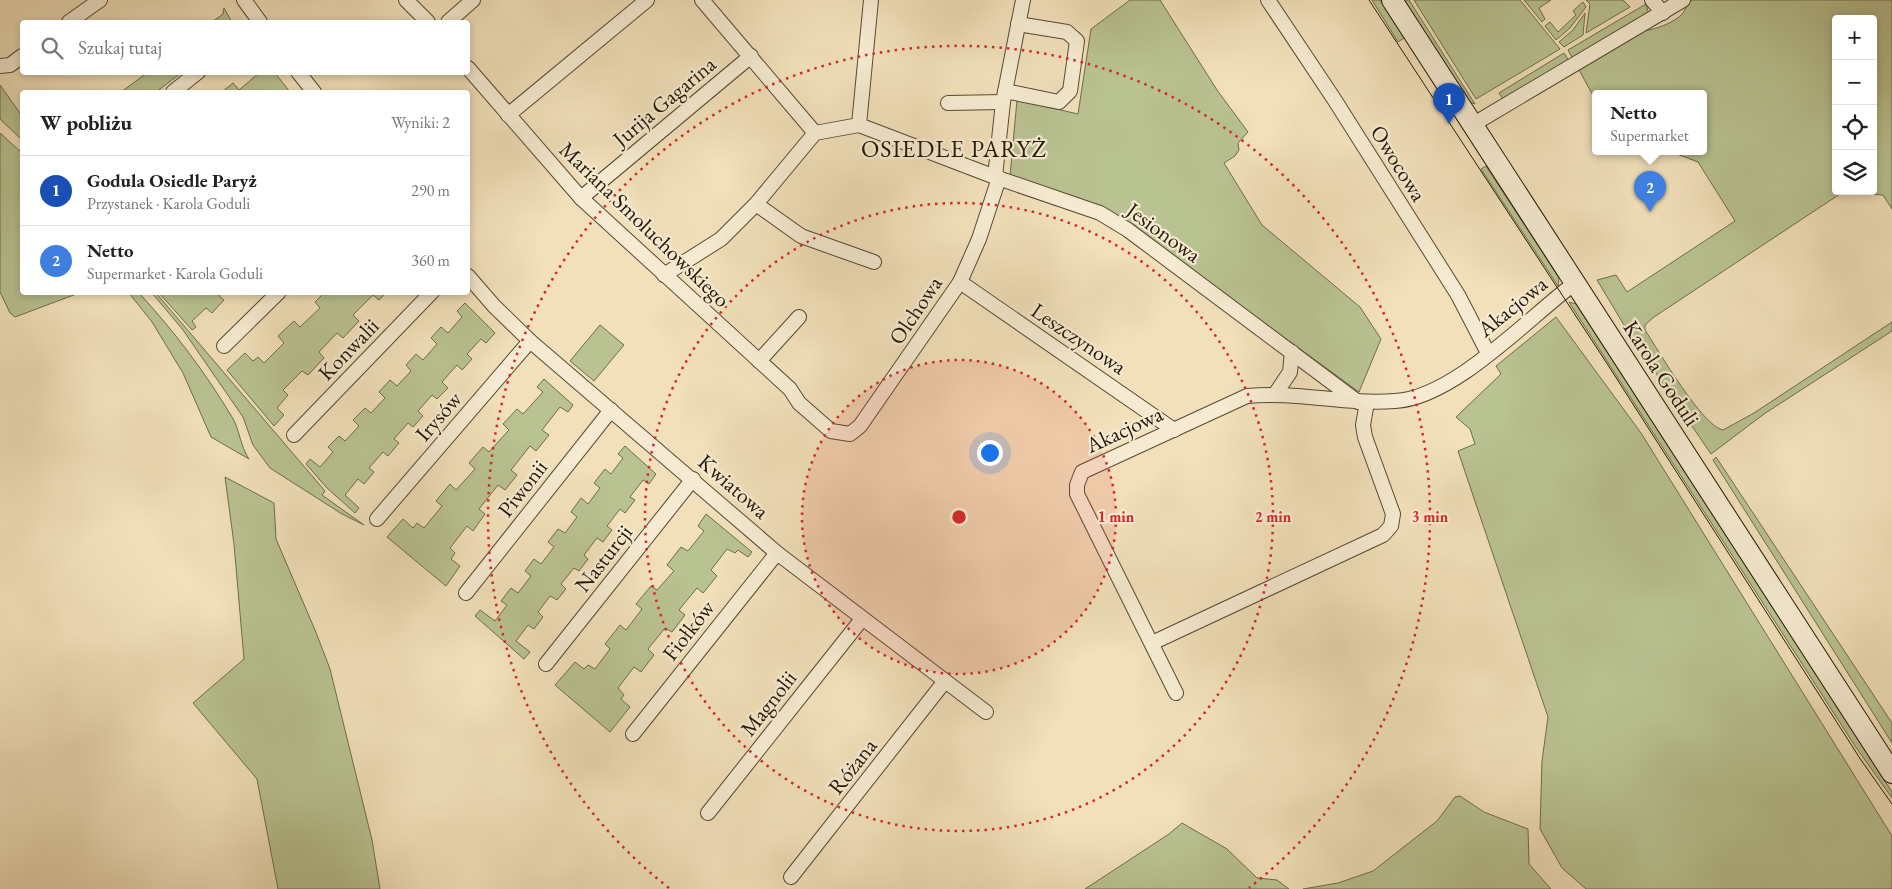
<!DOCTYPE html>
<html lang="pl">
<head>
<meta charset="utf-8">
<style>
  :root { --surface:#fff; --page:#f2f2f2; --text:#202124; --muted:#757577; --line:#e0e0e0; --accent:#8f2418 }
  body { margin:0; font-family:"EB Garamond",serif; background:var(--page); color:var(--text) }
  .controls { position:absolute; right:15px; top:15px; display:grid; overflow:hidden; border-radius:5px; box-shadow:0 2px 8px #0003 }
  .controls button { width:45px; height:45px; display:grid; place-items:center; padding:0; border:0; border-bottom:1px solid var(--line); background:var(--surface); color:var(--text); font:25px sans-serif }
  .you { position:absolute; left:989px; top:452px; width:18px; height:18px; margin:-12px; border:4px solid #fff; border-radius:50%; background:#1a73e8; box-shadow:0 0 0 8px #1a73e833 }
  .badge { display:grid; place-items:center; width:32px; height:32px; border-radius:50%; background:var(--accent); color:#fff; font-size:16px; font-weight:700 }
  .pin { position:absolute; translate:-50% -41px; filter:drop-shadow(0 1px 2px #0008) }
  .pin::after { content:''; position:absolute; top:26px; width:18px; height:15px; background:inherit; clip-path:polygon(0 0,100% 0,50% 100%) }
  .popup { position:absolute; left:1592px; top:90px; width:115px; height:65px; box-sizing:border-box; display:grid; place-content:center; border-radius:5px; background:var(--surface); filter:drop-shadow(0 1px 4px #0005); font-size:16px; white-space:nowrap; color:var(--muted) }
  .popup b { font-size:19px; color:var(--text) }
  .popup::after { content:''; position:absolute; left:50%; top:100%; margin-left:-10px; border:10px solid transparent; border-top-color:var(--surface) }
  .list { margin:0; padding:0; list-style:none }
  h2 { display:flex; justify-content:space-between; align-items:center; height:65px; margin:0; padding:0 20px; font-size:21px }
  h2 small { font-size:16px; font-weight:400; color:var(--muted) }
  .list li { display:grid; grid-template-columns:32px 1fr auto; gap:15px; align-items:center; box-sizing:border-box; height:70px; padding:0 20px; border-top:1px solid var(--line) }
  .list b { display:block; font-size:19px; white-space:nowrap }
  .list p { margin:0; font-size:16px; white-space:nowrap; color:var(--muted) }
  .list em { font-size:16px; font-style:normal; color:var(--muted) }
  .icon { flex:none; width:28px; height:28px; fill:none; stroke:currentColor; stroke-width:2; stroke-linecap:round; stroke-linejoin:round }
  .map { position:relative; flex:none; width:1892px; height:889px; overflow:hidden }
  .search { position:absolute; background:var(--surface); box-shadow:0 2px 8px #0003; left:20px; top:20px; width:450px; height:55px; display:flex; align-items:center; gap:12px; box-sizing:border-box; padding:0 18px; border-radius:5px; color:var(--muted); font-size:19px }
  .panel { position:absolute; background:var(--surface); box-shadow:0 2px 8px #0003; left:20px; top:90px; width:450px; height:205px; border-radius:5px }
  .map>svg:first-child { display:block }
</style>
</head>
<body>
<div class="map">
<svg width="1892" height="889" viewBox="0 0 1892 889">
  <rect width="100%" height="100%" fill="#f1e0ba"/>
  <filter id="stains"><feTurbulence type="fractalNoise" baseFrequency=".004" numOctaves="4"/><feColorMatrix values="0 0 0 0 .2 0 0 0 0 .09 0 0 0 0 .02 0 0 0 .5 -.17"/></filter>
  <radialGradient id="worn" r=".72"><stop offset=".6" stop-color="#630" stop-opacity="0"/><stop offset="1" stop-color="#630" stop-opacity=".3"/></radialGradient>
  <!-- green -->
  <g fill="#b9c291" stroke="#6e6c4c" fill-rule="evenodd">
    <polygon points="1130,0 1160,0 1217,90 1248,132 1238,143 1239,150 1235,156 1224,163 1262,225 1360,307 1381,339 1359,392 1120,218 1079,198 1010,176 1017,100 1078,114 1091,29"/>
    <polygon points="1372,0 1380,0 1404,38 1398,42"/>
    <polygon points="1404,0 1409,0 1475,104 1469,102"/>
    <polygon points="1414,0 1520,0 1560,49 1476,99"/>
    <polygon points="1524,0 1551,0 1539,8 1545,19 1542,22"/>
    <polygon points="1586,0 1623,0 1630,7 1586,33 1590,4"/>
    <path d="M1692,0H1892V209L1883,195L1843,192L1654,317L1645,325V330C1658,350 1703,427 1723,430L1754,413L1892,322V331L1764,414L1711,454L1630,335L1597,280L1616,275L1627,292L1735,221L1698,162L1669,151H1704V93H1596V101L1578,68L1642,31C1654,30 1675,23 1683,13C1686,8 1687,4 1692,0ZM1836,19H1873V191H1836Z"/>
    <polygon points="1583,2 1586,7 1570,28 1556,40 1545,26 1550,22 1558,32 1576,15 1573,11"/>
    <polygon points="1646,4 1649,15 1573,59 1568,50"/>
    <polygon points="224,8 232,22 212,22 223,14"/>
    <polygon points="1585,13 1583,35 1564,47 1559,42 1573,30"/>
    <polygon points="1564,53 1569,61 1503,99 1499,93"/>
    <polygon points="147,73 147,72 181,73 156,92 121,92"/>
    <polygon points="259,73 275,73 290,92 222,92 233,83 239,90"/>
    <polygon points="0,85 22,116 22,140 0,119"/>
    <polygon points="0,133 22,153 22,292 79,293 15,317 10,313 0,292"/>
    <polygon points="1486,166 1559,278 1558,286 1481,169"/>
    <polygon points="162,292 222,293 219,296 224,300 212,313 206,308 192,321 196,327 192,330 160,294"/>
    <path d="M129,293H139C174,331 205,372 232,417C240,430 240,446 249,459L211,437L183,373L152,322Z"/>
    <polygon points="152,293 156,293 325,491 322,495 364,525 342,514 270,468 253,445 243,417 183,330"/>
    <polygon points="324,293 386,293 379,300 373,295 353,315 359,321 343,338 337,333 319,352 324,358 308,375 302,371 283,390 288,395 277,408 284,415 274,426 227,370 245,353 253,361 258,357 264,363 284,343 278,336 294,321 300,327 320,308 315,302"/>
    <polygon points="1569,302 1576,304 1892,792 1892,798 1855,746"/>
    <polygon points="465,303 495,333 486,343 481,339 467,354 472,359 462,370 457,365 442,382 448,388 437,399 432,395 418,411 423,416 413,427 408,423 394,439 399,443 388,456 383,452 369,468 374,472 364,484 358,479 345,495 359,508 355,513 327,488 306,464 310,459 320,467 333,452 328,447 339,436 345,441 359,426 353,420 365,408 371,413 385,398 379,392 390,380 397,386 411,371 406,365 416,354 423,360 437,344 431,338 441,327 448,333 462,317 457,311"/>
    <polygon points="1556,317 1641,433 1892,836 1892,889 1586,889 1562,868 1540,829 1542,761 1548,717 1458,451 1475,444 1470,429 1456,417 1501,374 1496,366"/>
    <polygon points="600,325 624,345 594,381 570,361"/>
    <polygon points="544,379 573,405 568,412 560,407 542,430 549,435 536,451 530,446 511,470 517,475 505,490 498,485 479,509 485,514 473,531 467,526 450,548 455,553 451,559 460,566 446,586 387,537 403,519 413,528 417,523 424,528 442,506 436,501 450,484 456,490 475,469 469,463 483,447 489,452 509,430 503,424 517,409 523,414 543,392 537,387"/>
    <polygon points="625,446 656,474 649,484 643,480 630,497 635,500 625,513 620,509 607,526 612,530 603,542 597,538 584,555 588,559 579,571 574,568 561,584 566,589 557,600 550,596 538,612 543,617 534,629 528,625 516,641 530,652 524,659 475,616 480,610 495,621 507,605 501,601 511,588 518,593 531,576 525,571 534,559 541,564 554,547 548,542 558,529 565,533 577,517 571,512 581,498 588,504 600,488 594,483 605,469 611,474 623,458 618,454"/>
    <polygon points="1716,457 1892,723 1892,743 1713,460"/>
    <polygon points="225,477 274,503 276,539 315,630 330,669 372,840 380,889 278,889 257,779 193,703 244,659 234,544"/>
    <polygon points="706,514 752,552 748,557 738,550 735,553 727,549 711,570 717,576 703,593 697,588 679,610 685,615 672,632 665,628 648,649 654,655 641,672 634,667 618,688 624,695 621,699 630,707 610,732 555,685 575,662 584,669 588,665 595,669 610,649 605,644 620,625 626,630 642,609 636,604 651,586 657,590 674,571 667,565 681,547 688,551 704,531 698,526"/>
    <polygon points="1460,796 1484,812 1528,829 1529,864 1551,889 1303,889 1338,883 1373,871 1437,821 1455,797"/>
    <polygon points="1182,823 1227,849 1257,878 1277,880 1289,889 1085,889 1169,834"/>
  </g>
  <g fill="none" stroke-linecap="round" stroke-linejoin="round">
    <!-- street casing -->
    <g stroke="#564933" stroke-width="16">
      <g id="street">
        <polyline points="244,0 260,22"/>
        <polyline points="406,0 428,22"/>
        <polyline points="702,0 815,133"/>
        <polyline points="871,0 859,125 995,177 1100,213 1128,230 1358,402"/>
        <polyline points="1268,0 1334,99 1458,295 1488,353"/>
        <polyline points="1652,0 1663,13"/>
        <polyline points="69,22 100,0"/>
        <polyline points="448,22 473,0"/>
        <polyline points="0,66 10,65 22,56"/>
        <polyline points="468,68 581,198 790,389 799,403 831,431 850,434 860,426 960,282 979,239 999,178"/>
        <polyline points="298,72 314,92"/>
        <polyline points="1005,91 1059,102 1070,91 1077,41 1067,32 1018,24"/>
        <polyline points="173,92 198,72"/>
        <polyline points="948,103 1003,102"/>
        <polyline points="508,115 647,0"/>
        <polyline points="1472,125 1683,0"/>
        <polyline points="995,177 1003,102 1023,0"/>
        <polyline points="581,198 751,56"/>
        <polyline points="756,204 801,236 874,262"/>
        <polyline points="664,275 721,239 756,204 815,133 859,125"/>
        <polyline points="468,276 494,306 530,341 777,553 986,712"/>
        <polyline points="960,282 1174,430"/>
        <polyline points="224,346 279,292"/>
        <polyline points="759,361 799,317"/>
        <polyline points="1276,393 1290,372 1292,352"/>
        <polyline points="294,435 432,292"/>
        <polyline points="377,519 530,341"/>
        <polyline points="466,593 611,410"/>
        <polyline points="1152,643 1383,535 1391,526 1393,514 1365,437 1363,425 1367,402"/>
        <polyline points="546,664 693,479"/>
        <path d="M1176,693L1077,494V485L1082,472L1247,396C1297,391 1345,405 1395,401C1454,398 1528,318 1575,283"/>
        <polyline points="633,734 777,553"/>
        <polyline points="708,813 862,619"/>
        <polyline points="791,877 945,681"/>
      </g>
    </g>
    <!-- secondary casing -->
    <g stroke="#231706" stroke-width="22">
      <polyline id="secondary" points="1392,0 1892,773"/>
    </g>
    <!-- street -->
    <use href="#street" stroke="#f6ebd2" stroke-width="14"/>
    <!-- secondary -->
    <use href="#secondary" stroke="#f6ebd2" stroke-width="20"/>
    <!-- tram -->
    <polyline stroke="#231706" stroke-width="1" points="1369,0 1606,362 1861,760 1892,804"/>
  </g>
  <!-- distance rings -->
  <circle cx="959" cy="517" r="157" fill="#d62828" fill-opacity=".12"/>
  <g fill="none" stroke="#d62828" stroke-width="2.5" stroke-dasharray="2.5 5">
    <circle cx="959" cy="517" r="157"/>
    <circle cx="959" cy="517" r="314"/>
    <path d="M669 888A471 471 0 1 1 1249 888"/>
  </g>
  <g text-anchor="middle" stroke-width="4.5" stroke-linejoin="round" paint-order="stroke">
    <!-- street labels -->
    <g font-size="22" fill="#231706" stroke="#f6ebd2">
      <text transform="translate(664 101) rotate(-40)" y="8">Jurija Gagarina</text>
      <text transform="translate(1399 163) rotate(58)" y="8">Owocowa</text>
      <text transform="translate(645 224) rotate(44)" y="8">Mariana Smoluchowskiego</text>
      <text transform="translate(1164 232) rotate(36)" y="8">Jesionowa</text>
      <text transform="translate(1512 306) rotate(-39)" y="8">Akacjowa</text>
      <text transform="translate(915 310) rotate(-56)" y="8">Olchowa</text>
      <text transform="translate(1079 338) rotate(34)" y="8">Leszczynowa</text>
      <text transform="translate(348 349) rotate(-46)" y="8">Konwalii</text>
      <text transform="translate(1662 373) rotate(57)" y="8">Karola Goduli</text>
      <text transform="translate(438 416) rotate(-49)" y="8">Irysów</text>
      <text transform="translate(1124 429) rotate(-25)" y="8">Akacjowa</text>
      <text transform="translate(734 486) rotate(41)" y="8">Kwiatowa</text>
      <text transform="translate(522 488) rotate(-52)" y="8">Piwonii</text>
      <text transform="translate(603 558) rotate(-52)" y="8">Nasturcji</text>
      <text transform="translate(688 630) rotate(-52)" y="8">Fiołków</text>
      <text transform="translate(768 703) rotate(-52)" y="8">Magnolii</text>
      <text transform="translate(852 766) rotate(-52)" y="8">Różana</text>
    </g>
    <!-- neighbourhood labels -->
    <g font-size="24" letter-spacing="1" fill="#231706" stroke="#f6ebd2">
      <text x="954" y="157">OSIEDLE PARYŻ</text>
    </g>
  </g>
  <circle cx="959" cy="517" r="8" fill="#d62828" stroke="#f6ebd2" stroke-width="2.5"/>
  <g font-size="15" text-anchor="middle" font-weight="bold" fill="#d62828" stroke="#f6ebd2" stroke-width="4.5" stroke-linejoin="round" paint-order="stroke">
    <text x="1116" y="522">1 min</text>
    <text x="1273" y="522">2 min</text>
    <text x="1430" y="522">3 min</text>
  </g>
  <rect width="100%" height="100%" filter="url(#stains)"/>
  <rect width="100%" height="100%" fill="url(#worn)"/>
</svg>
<div class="controls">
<button>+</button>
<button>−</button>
<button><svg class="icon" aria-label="locate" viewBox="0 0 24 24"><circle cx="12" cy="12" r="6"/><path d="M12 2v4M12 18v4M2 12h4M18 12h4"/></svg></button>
<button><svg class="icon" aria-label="layers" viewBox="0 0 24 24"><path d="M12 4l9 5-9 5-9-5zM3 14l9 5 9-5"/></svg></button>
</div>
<div class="you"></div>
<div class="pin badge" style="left:1449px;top:124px;background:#1a4fb4">1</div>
<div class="pin badge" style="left:1650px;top:212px;background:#3f7fe0">2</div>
<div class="popup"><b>Netto</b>Supermarket</div>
<div class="search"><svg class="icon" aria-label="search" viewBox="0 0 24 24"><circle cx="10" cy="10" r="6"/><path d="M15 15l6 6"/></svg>Szukaj tutaj</div>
<section class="panel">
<h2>W pobliżu<small>Wyniki: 2</small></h2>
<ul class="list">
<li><span class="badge" style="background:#1a4fb4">1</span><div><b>Godula Osiedle Paryż</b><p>Przystanek · Karola Goduli</p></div><em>290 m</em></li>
<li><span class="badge" style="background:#3f7fe0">2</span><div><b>Netto</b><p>Supermarket · Karola Goduli</p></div><em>360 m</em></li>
</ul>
</section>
</div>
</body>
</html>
